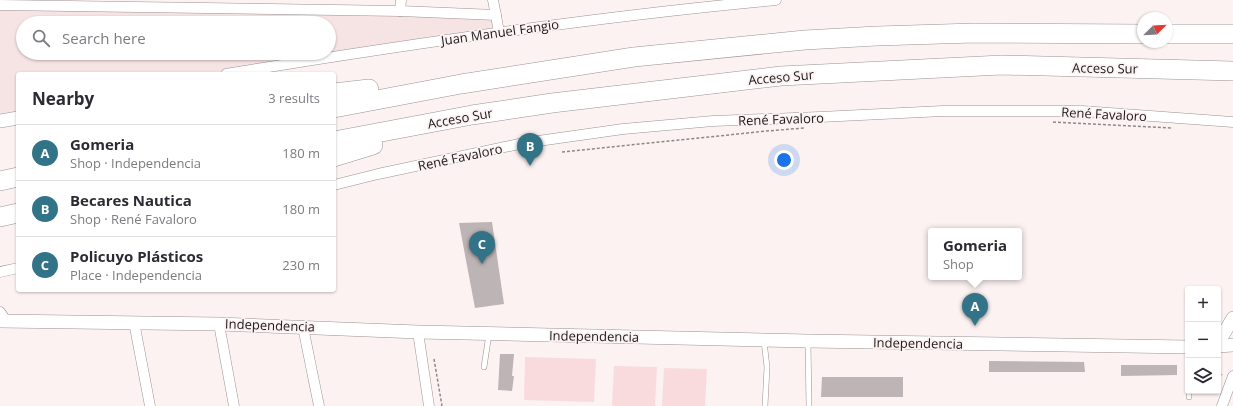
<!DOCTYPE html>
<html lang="en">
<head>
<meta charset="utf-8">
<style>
  :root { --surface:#fff; --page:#f7f7f7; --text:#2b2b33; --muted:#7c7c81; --line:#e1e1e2; --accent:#337387 }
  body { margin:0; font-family:"Open Sans",sans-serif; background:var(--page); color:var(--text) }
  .controls { position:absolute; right:12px; bottom:12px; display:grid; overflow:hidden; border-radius:4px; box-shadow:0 1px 3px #0004 }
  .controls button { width:36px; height:36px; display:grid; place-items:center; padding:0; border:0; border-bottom:1px solid var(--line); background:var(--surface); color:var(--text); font:20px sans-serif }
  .compass { position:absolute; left:1137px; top:12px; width:36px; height:36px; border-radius:50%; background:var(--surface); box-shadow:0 1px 3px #0004; rotate:66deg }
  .you { position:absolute; left:784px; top:160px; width:14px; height:14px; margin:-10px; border:3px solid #fff; border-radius:50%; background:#1a73e8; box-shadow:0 0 0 6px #1a73e833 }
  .badge { display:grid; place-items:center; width:26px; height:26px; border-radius:50%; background:var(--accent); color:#fff; font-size:13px; font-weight:700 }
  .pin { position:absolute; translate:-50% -33px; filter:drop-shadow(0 1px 2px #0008) }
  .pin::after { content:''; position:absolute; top:21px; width:14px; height:12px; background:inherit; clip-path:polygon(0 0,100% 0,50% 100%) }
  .popup { position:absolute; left:928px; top:228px; width:94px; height:52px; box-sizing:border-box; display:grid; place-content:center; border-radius:4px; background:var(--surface); filter:drop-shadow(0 1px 3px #0005); font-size:13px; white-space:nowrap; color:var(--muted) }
  .popup b { font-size:15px; color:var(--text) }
  .popup::after { content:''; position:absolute; left:50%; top:100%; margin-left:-8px; border:8px solid transparent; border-top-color:var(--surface) }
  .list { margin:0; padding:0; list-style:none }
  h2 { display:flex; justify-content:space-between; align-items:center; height:52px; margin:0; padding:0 16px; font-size:17px }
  h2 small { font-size:13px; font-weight:400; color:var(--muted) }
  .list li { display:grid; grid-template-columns:26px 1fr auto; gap:12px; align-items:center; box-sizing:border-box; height:56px; padding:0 16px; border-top:1px solid var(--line) }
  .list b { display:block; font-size:15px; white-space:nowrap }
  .list p { margin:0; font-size:13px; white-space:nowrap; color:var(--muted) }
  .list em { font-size:13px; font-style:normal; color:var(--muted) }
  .icon { flex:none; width:22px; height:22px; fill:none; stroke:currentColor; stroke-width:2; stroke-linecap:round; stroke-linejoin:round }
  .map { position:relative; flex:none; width:1233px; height:406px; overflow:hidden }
  .search { position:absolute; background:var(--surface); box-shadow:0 1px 3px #0004; left:16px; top:16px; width:320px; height:44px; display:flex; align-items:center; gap:10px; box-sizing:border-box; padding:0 14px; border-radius:22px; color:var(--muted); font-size:15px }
  .panel { position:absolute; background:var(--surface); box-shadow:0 1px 3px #0004; left:16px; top:72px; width:320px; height:220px; border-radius:4px }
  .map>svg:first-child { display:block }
</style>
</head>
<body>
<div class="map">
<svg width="1233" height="406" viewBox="0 0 1233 406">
  <rect width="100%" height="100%" fill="#fcf2f2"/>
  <!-- built -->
  <path fill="#f6e3e4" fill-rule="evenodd" d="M0,5L496,15L499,32L226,74H18V118L0,121ZM23,23H329V53H23Z"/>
  <!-- green -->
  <g fill="#fadbdd">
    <polygon points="525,357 596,359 594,402 524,400"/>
    <polygon points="614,366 657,367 655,406 612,406"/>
    <polygon points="664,368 707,369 705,406 662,406"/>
  </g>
  <!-- building -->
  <g fill="#bdb4b5">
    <polygon points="492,222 504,304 475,308 459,223"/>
    <polygon points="500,354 514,354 512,376 514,376 512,391 498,390"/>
    <polygon points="989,361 1084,362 1085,372 989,372"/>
    <polygon points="1121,365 1177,365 1177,375 1121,376"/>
    <polygon points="822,377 903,377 903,397 821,397"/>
  </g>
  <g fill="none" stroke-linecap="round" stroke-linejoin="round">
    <!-- service casing -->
    <g stroke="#9b9293" stroke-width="6">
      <g id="service">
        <polyline points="764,341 767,367 765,406"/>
        <polyline points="808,342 809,406"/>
        <polyline points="484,367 489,334"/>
        <polyline points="1189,391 1189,397"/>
      </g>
    </g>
    <!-- minor casing -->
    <g stroke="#9b9293" stroke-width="11">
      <g id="minor">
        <polyline points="493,0 499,32"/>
        <polyline points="0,5 400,11 496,15"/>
        <polyline points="400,11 401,0"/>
        <path d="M226,74C408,44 592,17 776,0"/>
        <polyline points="334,185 378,174 524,143 623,129 713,121 820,117 943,111 1082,111 1233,122"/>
        <polyline points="0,272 18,268"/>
        <polyline points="0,312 7,322"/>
        <polyline points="134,322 150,406"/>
        <polyline points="219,324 234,406"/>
        <polyline points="303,327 319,406"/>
        <polyline points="418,332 429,406"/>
        <polyline points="1222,406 1233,376"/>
      </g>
    </g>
    <!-- tertiary casing -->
    <g stroke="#9b9293" stroke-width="14">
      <g id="tertiary">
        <polyline points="0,121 18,118"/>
        <polyline points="0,321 219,324 418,332 808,341 1188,347"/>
        <polyline points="1218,343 1233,318"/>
        <polyline points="1218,346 1233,345"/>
      </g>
    </g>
    <!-- motorway casing -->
    <g stroke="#9b9293" stroke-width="20">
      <g id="motorway">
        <polyline points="1167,34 1233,34"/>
        <polyline points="334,93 369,89"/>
        <polyline points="334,108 461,84 634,57 805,40 877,36 974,33 1143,34"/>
        <polyline points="334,141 472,115 552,103 781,76 1002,65 1233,71"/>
        <polyline points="334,157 373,145"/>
        <polyline points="0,181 18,177"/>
        <polyline points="0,217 18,213"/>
      </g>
    </g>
    <!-- path -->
    <g stroke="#8f8888" stroke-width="1.5" stroke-dasharray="3 2" stroke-linecap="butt">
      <polyline points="1053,122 1173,128"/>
      <polyline points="562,152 767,131 804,128"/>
      <polyline points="434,359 442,406"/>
      <polyline points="1218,371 1222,375"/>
    </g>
    <!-- service -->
    <use href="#service" stroke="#fff" stroke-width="5"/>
    <!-- minor -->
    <use href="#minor" stroke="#fff" stroke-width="10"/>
    <!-- tertiary -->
    <use href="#tertiary" stroke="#fff" stroke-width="13"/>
    <!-- motorway -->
    <use href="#motorway" stroke="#fff" stroke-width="19"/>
  </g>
  <g text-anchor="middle" stroke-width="3.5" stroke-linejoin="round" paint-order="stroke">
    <!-- street labels -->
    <g font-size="13" fill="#1d191a" stroke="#fcf2f2">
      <text transform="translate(500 32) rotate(-8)" y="5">Juan Manuel Fangio</text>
      <text transform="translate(1105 68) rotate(1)" y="5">Acceso Sur</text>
      <text transform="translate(781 77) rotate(-5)" y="5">Acceso Sur</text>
      <text transform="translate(1104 114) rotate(3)" y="5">René Favaloro</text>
      <text transform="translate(460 118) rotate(-10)" y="5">Acceso Sur</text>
      <text transform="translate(781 119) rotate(-2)" y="5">René Favaloro</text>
      <text transform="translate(460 157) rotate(-12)" y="5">René Favaloro</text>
      <text transform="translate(270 325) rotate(2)" y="5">Independencia</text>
      <text transform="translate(594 336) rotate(1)" y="5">Independencia</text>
      <text transform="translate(918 343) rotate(1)" y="5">Independencia</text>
    </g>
  </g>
</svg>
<div class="controls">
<button>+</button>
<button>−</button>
<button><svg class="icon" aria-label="layers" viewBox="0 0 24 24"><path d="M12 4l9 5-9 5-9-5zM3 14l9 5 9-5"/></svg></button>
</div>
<svg class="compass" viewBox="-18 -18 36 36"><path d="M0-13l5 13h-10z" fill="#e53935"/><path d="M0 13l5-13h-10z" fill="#7c7c81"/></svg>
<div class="you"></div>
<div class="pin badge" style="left:975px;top:326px">A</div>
<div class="popup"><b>Gomeria</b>Shop</div>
<div class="pin badge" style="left:530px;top:166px">B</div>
<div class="pin badge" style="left:482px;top:264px">C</div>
<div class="search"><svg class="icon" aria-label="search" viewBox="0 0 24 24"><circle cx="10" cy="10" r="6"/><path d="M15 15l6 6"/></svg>Search here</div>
<section class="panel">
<h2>Nearby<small>3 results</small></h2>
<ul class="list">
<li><span class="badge">A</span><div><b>Gomeria</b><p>Shop · Independencia</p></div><em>180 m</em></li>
<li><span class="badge">B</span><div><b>Becares Nautica</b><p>Shop · René Favaloro</p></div><em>180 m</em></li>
<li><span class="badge">C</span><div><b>Policuyo Plásticos</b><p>Place · Independencia</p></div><em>230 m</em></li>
</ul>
</section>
</div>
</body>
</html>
